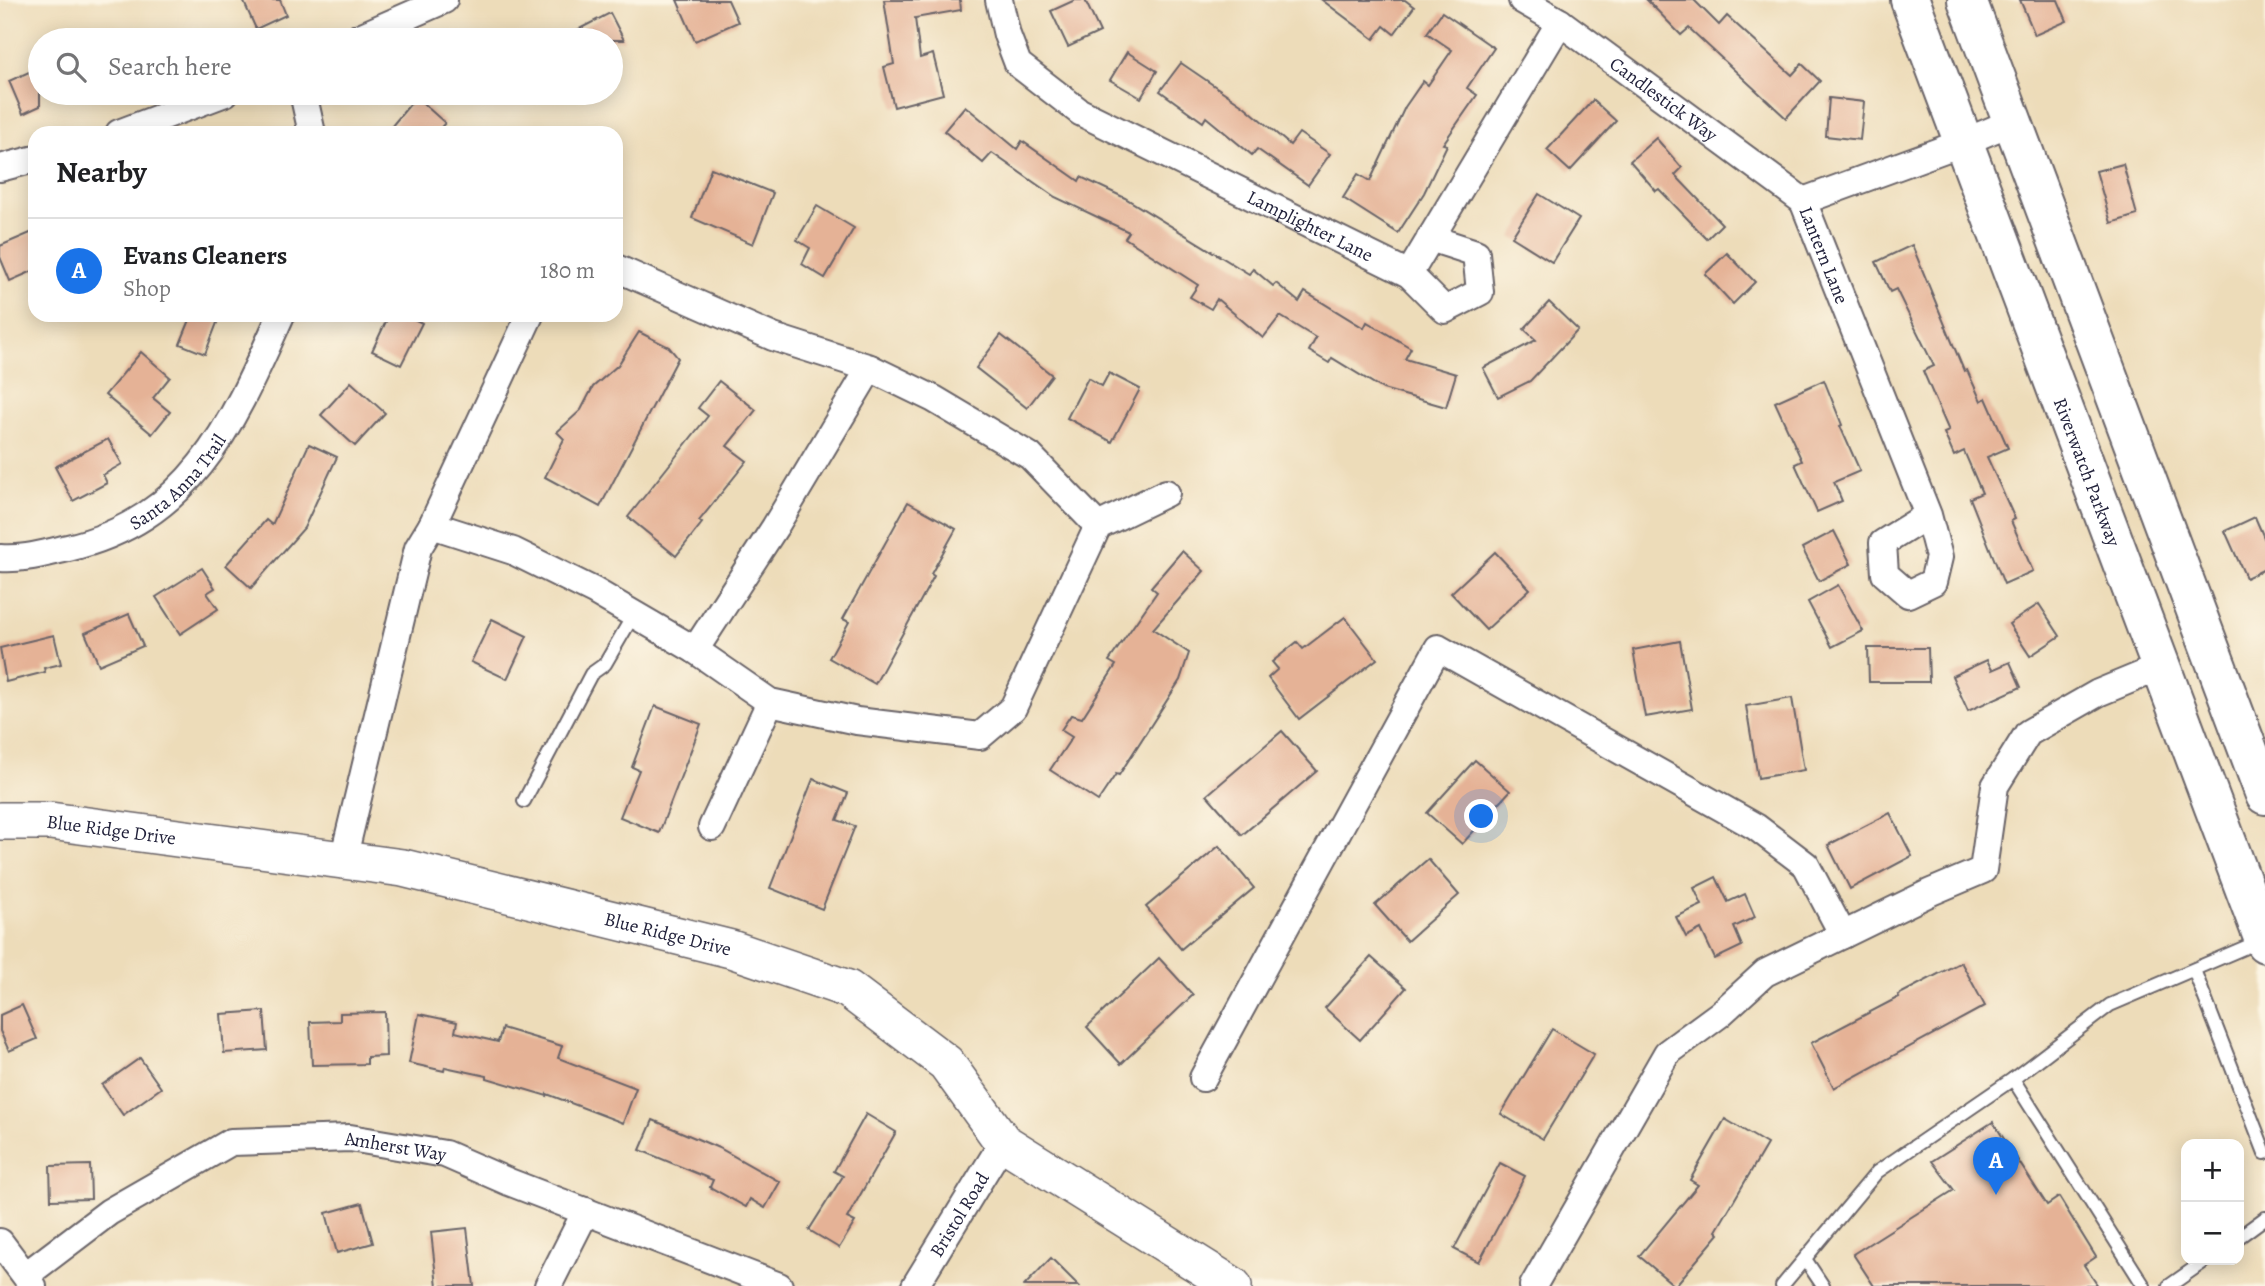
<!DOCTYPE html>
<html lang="en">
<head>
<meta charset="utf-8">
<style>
  :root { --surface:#fff; --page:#f6f6f6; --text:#202124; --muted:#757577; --line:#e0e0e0; --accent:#1a73e8 }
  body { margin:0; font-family:Alegreya,serif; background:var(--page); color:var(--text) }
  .controls { position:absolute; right:21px; bottom:21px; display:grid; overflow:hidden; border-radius:14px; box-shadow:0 4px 18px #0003 }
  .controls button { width:63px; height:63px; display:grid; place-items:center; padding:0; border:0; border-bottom:2px solid var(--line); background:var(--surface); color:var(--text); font:35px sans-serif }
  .you { position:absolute; left:1482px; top:817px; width:24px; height:24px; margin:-18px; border:5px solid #fff; border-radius:50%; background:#1a73e8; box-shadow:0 0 0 10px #1a73e833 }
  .badge { display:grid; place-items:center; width:46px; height:46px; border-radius:50%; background:var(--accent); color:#fff; font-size:23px; font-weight:700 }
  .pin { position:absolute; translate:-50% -58px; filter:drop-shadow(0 2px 4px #0008) }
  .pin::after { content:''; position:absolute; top:37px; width:24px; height:21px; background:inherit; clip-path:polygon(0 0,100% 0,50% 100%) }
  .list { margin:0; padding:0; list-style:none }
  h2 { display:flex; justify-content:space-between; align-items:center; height:91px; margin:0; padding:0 28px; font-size:30px }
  h2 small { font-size:23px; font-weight:400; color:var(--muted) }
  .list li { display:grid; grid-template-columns:46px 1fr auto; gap:21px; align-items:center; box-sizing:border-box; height:105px; padding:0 28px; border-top:2px solid var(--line) }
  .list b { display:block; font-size:26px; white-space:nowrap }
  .list p { margin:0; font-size:23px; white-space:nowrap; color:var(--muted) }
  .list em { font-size:23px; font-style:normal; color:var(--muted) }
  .icon { flex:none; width:38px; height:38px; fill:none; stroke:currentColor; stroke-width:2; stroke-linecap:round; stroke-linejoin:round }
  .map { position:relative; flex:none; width:2265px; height:1286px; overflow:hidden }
  .search { position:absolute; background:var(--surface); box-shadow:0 4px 18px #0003; left:28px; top:28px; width:595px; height:77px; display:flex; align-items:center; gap:18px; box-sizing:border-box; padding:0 24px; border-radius:38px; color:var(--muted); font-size:26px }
  .panel { position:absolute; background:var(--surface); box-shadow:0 4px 18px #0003; left:28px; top:126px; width:595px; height:196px; border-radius:21px }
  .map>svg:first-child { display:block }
</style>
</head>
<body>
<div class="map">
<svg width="2265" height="1286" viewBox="0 0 2265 1286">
  <rect width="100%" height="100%" fill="#fcf5e5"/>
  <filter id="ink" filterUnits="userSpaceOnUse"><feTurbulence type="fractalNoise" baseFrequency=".0143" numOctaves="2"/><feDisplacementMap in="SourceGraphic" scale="14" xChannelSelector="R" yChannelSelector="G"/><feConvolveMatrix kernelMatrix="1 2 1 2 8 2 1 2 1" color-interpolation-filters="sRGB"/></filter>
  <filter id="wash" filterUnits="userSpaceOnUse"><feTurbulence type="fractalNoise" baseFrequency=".00686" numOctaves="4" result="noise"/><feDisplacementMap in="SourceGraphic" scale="28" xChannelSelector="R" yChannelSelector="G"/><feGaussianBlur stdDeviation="1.57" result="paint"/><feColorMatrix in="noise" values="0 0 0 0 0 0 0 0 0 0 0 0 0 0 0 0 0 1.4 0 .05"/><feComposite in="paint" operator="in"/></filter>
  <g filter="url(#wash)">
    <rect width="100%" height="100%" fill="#eddcb9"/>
    <g id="blocks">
      <!-- building -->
      <g fill="#e5b296">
        <polygon points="243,0 280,0 286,15 256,29"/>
        <polygon points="677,0 728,0 738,22 695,41"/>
        <polygon points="884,0 960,0 961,10 915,18 920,58 933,54 943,94 894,107 884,67 894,64"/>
        <polygon points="1075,0 1085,0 1100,32 1068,47 1051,11"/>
        <polygon points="1322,0 1405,0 1414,7 1394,34 1384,26 1374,39"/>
        <polygon points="1647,0 1694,0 1719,25 1727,16 1792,75 1802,64 1820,81 1786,118 1689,28 1681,35"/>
        <polygon points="2020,0 2058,0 2067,21 2035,35"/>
        <polygon points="1442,12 1494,48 1467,88 1477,95 1443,144 1447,145 1424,193 1398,233 1343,198 1358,174 1370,181 1405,107 1423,81 1428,85 1452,50 1427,33"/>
        <polygon points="610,13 624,40 558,40"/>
        <polygon points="1127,52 1157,71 1141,98 1110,80"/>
        <polygon points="1181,63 1244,106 1290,145 1299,133 1330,154 1308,185 1257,149 1252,155 1206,117 1203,122 1160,91"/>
        <polygon points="40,67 40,106 23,114 9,81"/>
        <polygon points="416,97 445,123 436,133 386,133"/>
        <polygon points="1829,98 1864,102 1860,140 1826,136"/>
        <polygon points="1593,100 1616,121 1570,171 1547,150"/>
        <polygon points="965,106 1017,149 1022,141 1079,181 1081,177 1125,198 1249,274 1253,269 1273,286 1276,283 1299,302 1305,292 1364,328 1367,322 1411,348 1405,359 1456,374 1446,407 1383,389 1332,358 1329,363 1309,351 1316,338 1280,316 1263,338 1217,299 1211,309 1190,297 1198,285 1125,238 1129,232 1055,197 992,153 983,163 944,131"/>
        <polygon points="1656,138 1682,168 1675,175 1722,224 1707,239 1659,189 1656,191 1630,161"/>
        <polygon points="2123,164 2137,215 2111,223 2096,171"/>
        <polygon points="711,168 773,193 753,244 692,218"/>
        <polygon points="1539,194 1579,219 1552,262 1512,237"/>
        <polygon points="817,206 854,228 825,278 802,264 810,248 797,240"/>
        <polygon points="35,231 35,270 10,281 0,257 0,246"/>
        <polygon points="1912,245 1964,371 1967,370 1981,401 1986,398 2008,448 1987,457 2015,519 2011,521 2033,571 2004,584 1970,498 1982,493 1964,451 1954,456 1944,433 1949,431 1923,371 1934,366 1896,289 1890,292 1876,262"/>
        <polygon points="1727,253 1755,282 1733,304 1705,274"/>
        <polygon points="1549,302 1578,330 1530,381 1498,397 1483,368 1536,340 1524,329"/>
        <polygon points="192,315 220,315 205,354 180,344"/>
        <polygon points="389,315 406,315 422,323 401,365 372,351"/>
        <polygon points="639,332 669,347 678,358 600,507 545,477 564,439 557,432 581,410 593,387 618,365"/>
        <polygon points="1001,335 1052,375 1027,408 976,368"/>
        <polygon points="141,352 170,377 153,398 170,412 152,434 105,395"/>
        <polygon points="1109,373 1140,389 1112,442 1067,418 1088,378 1102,386"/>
        <polygon points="1824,380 1842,425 1840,426 1860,471 1834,482 1842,501 1817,512 1795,464 1802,461 1775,402"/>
        <polygon points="719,381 756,410 727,446 747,461 699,521 702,523 676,556 628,517 708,416 698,408"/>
        <polygon points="351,382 385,413 355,446 321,415"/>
        <polygon points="108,439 122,464 103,475 107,483 73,501 55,467"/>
        <polygon points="309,444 337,457 304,528 251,588 226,565 266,520 272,525"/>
        <polygon points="908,502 956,529 931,574 934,576 875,684 829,658 849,622 843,619"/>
        <polygon points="2255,517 2265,540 2265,569 2246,578 2225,531"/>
        <polygon points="1834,531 1851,564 1819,581 1802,548"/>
        <polygon points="1182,551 1204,571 1153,629 1189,653 1180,680 1119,775 1116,774 1098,801 1050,770 1072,737 1061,730 1071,715 1082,718 1116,665 1109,661 1157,592 1151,587"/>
        <polygon points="1495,552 1530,589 1486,630 1451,593"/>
        <polygon points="202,568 215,588 207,593 218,609 180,634 156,597"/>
        <polygon points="1838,585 1863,631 1832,647 1808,602"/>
        <polygon points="2039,604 2060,636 2030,656 2009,624"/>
        <polygon points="129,614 143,646 99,665 85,633"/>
        <polygon points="1345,617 1377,659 1299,719 1268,678 1278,669 1272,662 1297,642 1303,649"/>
        <polygon points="492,619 527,636 507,679 471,662"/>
        <polygon points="54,635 61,664 44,668 45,672 6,682 0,648"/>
        <polygon points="1680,641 1692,709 1645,717 1633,650"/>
        <polygon points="1868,648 1928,648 1929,682 1869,682"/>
        <polygon points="1987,660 1992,670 2010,662 2021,687 1968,711 1952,676"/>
        <polygon points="1792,698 1804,770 1758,778 1746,706"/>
        <polygon points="655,706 701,724 659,833 620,817 639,770 632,767"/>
        <polygon points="1282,731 1317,771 1242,835 1207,795"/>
        <polygon points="1475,760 1510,791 1462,844 1427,813"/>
        <polygon points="813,779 848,793 837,820 855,826 822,909 770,888"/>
        <polygon points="1890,813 1912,856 1850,889 1828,845"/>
        <polygon points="1219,846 1254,888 1181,949 1146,907"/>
        <polygon points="1428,859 1459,895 1407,941 1375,905"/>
        <polygon points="1716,877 1728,902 1745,894 1755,917 1734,927 1742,946 1715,959 1701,929 1686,937 1676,917 1702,905 1694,888"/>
        <polygon points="1371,957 1406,988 1360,1040 1325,1008"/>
        <polygon points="1159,958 1193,995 1121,1064 1087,1027"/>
        <polygon points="1961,962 1985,1006 1834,1088 1811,1043 1899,997 1898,995"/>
        <polygon points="22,1005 37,1039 9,1051 0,1031 0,1015"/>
        <polygon points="264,1011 267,1050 224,1053 221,1014"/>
        <polygon points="385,1012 386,1056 367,1057 367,1064 312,1065 310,1022 340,1021 340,1013"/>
        <polygon points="419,1014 457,1022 455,1032 498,1042 502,1028 562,1046 558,1058 636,1088 623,1123 547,1094 547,1096 487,1078 487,1076 445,1067 444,1071 409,1063"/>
        <polygon points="1552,1029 1594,1054 1543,1139 1501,1114"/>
        <polygon points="140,1058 161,1088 123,1115 102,1085"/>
        <polygon points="866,1114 896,1132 847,1218 855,1222 839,1248 809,1230 843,1176 834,1171"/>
        <polygon points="1725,1119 1767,1144 1716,1231 1719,1234 1675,1286 1639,1256 1698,1185 1690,1180"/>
        <polygon points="653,1120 721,1149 780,1182 765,1208 750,1199 746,1207 710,1187 713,1180 640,1150"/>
        <polygon points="1993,1122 2047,1205 2059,1197 2096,1257 2084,1265 2098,1286 1874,1286 1853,1254 1954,1190 1932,1161"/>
        <polygon points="1500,1163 1525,1176 1479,1262 1454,1249"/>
        <polygon points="90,1165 91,1199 51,1200 50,1166"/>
        <polygon points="362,1203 373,1243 337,1253 326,1213"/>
        <polygon points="467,1228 474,1286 437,1286 431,1232"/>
        <polygon points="1051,1258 1079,1286 1024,1286"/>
      </g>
    </g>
  </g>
  <g filter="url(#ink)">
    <use href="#blocks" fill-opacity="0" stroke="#696367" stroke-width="2"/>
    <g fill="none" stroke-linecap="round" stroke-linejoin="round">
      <!-- lane casing -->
      <g stroke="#696367" stroke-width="16">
        <g id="lane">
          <polyline points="524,801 591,674 605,664 634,614"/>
          <polyline points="2194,970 2265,1153"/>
          <polyline points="2013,1079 2144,1286"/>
          <polyline points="2239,1237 2265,1218"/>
          <polyline points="1805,1259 1823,1286"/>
          <polyline points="1782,1286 1877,1172 2013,1079 2110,1005 2260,941"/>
          <polyline points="2169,1286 2206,1260"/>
        </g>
      </g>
      <!-- street casing -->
      <g stroke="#696367" stroke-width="30">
        <g id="street">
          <path id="s1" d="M999,0L1007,35L1018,64L1080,112L1409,274L1445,310L1480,292L1476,253L1430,238"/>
          <path id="s2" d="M1522,0L1560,22L1803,201"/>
          <polyline points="353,40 444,0"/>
          <polyline points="303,93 312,133"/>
          <polyline points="119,133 225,93"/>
          <polyline points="0,168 35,159"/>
          <path id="s3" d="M1803,201L1928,515L1939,557L1933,582L1908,594L1885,574L1883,543L1928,515"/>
          <polyline points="1803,201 1964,142 2012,122"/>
          <polyline points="616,268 773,337 870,368 934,399 1030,456 1098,526"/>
          <polyline points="1409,274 1560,22"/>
          <polyline points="432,525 513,551 594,591 695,650 770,702 857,721 980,736 1013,708 1098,526 1166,493"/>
          <path id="s4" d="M0,558C23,560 45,553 68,548C193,519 233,422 281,315"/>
          <polyline points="695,650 775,527 870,368"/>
          <polyline points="712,827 770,702"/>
          <polyline points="343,860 418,548 432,525 530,315"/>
          <polyline points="1203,1078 1438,648 1756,827 1806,865 1843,935"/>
          <polyline points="0,1242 33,1286"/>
          <path id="s5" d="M26,1275L109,1212L231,1142L350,1138L445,1154L509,1182L779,1286"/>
          <polyline points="548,1286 586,1211"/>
          <path id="s6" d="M915,1286L1003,1142"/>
          <polyline points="1533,1286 1667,1053 1720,1014 1765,973 1931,892 1983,870 1995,786 2028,733 2098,693 2161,667"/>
        </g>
      </g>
      <!-- secondary casing -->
      <g stroke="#696367" stroke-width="40">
        <g id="secondary">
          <path id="s7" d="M0,821H50L403,868L731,949L848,989L946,1063L1003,1142L1233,1286"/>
        </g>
      </g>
      <!-- primary casing -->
      <g stroke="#696367" stroke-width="42">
        <g id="primary">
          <path id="s8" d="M1910,0L2265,943"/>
          <polyline points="1967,0 2265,795"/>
        </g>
      </g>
      <!-- lane -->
      <use href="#lane" stroke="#fff" stroke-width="12"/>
      <!-- street -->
      <use href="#street" stroke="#fff" stroke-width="26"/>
      <!-- secondary -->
      <use href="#secondary" stroke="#fff" stroke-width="37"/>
      <!-- primary -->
      <use href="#primary" stroke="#fff" stroke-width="38"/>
    </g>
  </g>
  <g text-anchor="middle" stroke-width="5" stroke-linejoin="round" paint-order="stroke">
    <!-- street labels -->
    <g font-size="19" fill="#22223b" stroke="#fcf5e5">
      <text dy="7" stroke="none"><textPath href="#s2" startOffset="173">Candlestick Way</textPath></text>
      <text dy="7" stroke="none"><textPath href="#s1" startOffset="402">Lamplighter Lane</textPath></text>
      <text dy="7" stroke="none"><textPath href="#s3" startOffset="58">Lantern Lane</textPath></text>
      <text dy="7" stroke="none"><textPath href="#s8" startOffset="504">Riverwatch Parkway</textPath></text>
      <text dy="7" stroke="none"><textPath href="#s4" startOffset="200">Santa Anna Trail</textPath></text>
      <text dy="7" stroke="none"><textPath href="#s7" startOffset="112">Blue Ridge Drive</textPath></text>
      <text dy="7" stroke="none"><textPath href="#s7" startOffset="679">Blue Ridge Drive</textPath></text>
      <text dy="7" stroke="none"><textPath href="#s5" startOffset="410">Amherst Way</textPath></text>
      <text dy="7" stroke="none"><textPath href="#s6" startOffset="84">Bristol Road</textPath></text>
    </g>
  </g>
</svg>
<div class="controls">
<button>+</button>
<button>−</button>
</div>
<div class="you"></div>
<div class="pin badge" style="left:1996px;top:1195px">A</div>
<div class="search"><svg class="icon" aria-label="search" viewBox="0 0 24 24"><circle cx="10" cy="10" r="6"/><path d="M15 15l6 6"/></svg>Search here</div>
<section class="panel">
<h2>Nearby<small></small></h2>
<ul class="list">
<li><span class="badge">A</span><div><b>Evans Cleaners</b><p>Shop</p></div><em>180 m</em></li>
</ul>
</section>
</div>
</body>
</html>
